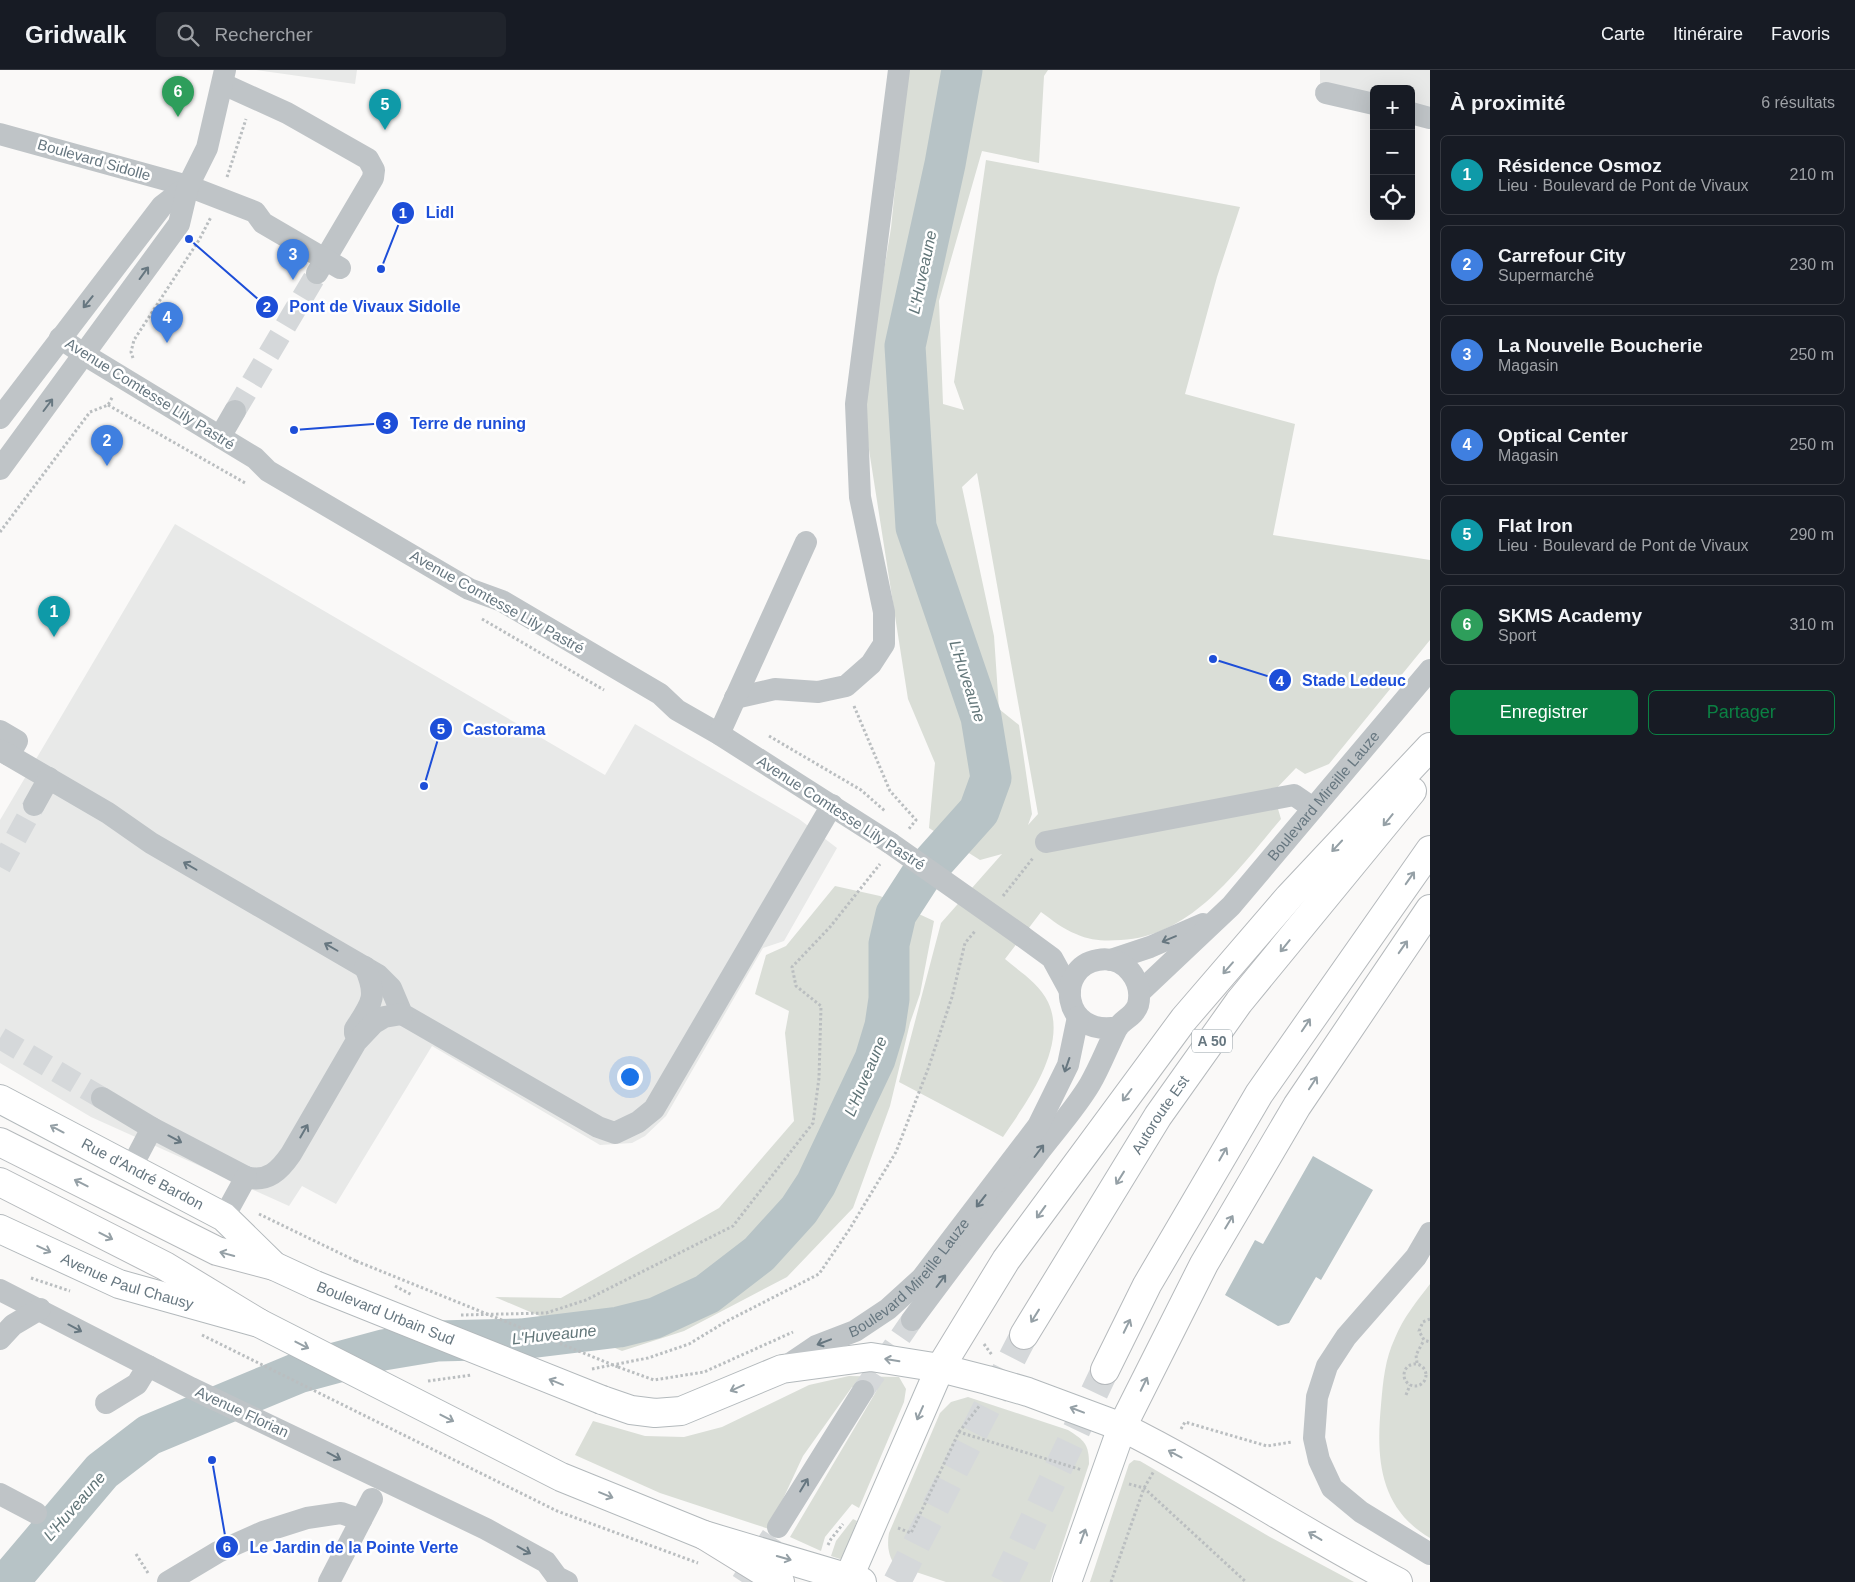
<!DOCTYPE html>
<html lang="fr">
<head>
<meta charset="utf-8">
<style>
  :root { --surface:#171b24; --page:#20242c; --text:#f1f3f6; --muted:#9ea1a6; --line:#363941; --accent:#0b8043 }
  body { margin:0; font-family:Arial,sans-serif; background:var(--page); color:var(--text) }
  .controls { position:absolute; right:15px; top:15px; display:grid; overflow:hidden; border-radius:8px; box-shadow:0 5px 20px #0002 }
  .controls button { width:45px; height:45px; display:grid; place-items:center; padding:0; border:0; border-bottom:1px solid var(--line); background:var(--surface); color:var(--text); font:25px sans-serif }
  .you { position:absolute; left:629px; top:1006px; width:18px; height:18px; margin:-12px; border:4px solid #fff; border-radius:50%; background:#1a73e8; box-shadow:0 0 0 8px #1a73e833 }
  .badge { display:grid; place-items:center; width:32px; height:32px; border-radius:50%; background:var(--accent); color:#fff; font-size:16px; font-weight:700 }
  .pin { position:absolute; translate:-50% -41px; filter:drop-shadow(0 1px 2px #0008) }
  .pin::after { content:''; position:absolute; top:26px; width:18px; height:15px; background:inherit; clip-path:polygon(0 0,100% 0,50% 100%) }
  .list { margin:0; padding:0; list-style:none }
  h2 { display:flex; justify-content:space-between; align-items:center; height:65px; margin:0; padding:0 20px; font-size:21px }
  h2 small { font-size:16px; font-weight:400; color:var(--muted) }
  .list li { display:grid; grid-template-columns:32px 1fr auto; gap:15px; align-items:center; box-sizing:border-box; height:80px; margin:0 10px 10px; padding:0 10px; border:1px solid var(--line); border-radius:8px }
  .list b { display:block; font-size:19px; white-space:nowrap }
  .list p { margin:0; font-size:16px; white-space:nowrap; color:var(--muted) }
  .list em { font-size:16px; font-style:normal; color:var(--muted) }
  .actions { display:flex; gap:10px; padding:15px 20px }
  .actions a { flex:1; padding:11px 0; border:1px solid var(--accent); border-radius:8px; text-align:center; font-size:18px; color:var(--accent) }
  .actions .main { background:var(--accent); color:#fff }
  .icon { flex:none; width:28px; height:28px; fill:none; stroke:currentColor; stroke-width:2; stroke-linecap:round; stroke-linejoin:round }
  .map { position:relative; flex:none; width:1430px; height:1512px; overflow:hidden }
  header { display:flex; align-items:center; gap:30px; box-sizing:border-box; height:70px; padding:0 25px; background:var(--surface); border-bottom:1px solid var(--line) }
  header strong { font-size:24px }
  nav { display:flex; gap:28px; margin-inline-start:auto; font-size:18px }
  .search { width:350px; height:45px; background:var(--page); display:flex; align-items:center; gap:12px; box-sizing:border-box; padding:0 18px; border-radius:8px; color:var(--muted); font-size:19px }
  main { display:flex }
  aside { flex:1; background:var(--surface) }
  .map>svg:first-child { display:block }
</style>
</head>
<body>
<header>
<strong>Gridwalk</strong>
<div class="search"><svg class="icon" aria-label="search" viewBox="0 0 24 24"><circle cx="10" cy="10" r="6"/><path d="M15 15l6 6"/></svg>Rechercher</div>
<nav><a>Carte</a><a>Itinéraire</a><a>Favoris</a></nav>
</header>
<main>
<div class="map">
<svg width="1430" height="1512" viewBox="0 0 1430 1512">
  <rect width="100%" height="100%" fill="#faf9f8"/>
  <!-- built -->
  <g fill="#e8e9e8">
    <polygon points="256,0 357,0 355,14"/>
    <polygon points="1320,0 1430,0 1430,40 1411,35 1411,19 1374,19 1374,27 1320,16"/>
    <polygon points="175,454 605,705 635,654 799,749 837,778 784,871 763,878 666,1046 645,1066 632,1073 600,1075 432,976 336,1134 302,1116 289,1136 91,1047 0,993 0,750"/>
  </g>
  <!-- green -->
  <g fill="#daded7" fill-rule="evenodd">
    <path d="M907,0H1048L1044,6L1039,93L982,81L939,231L943,334L964,340L954,312L986,90L1240,137L1217,207L1185,324L1295,354L1273,465L1430,490V570L1329,694L1305,704L1296,698L1273,722L1281,749C1238,799 1193,866 1121,870C1106,871 1091,871 1076,864C1063,859 1052,850 1041,842L1005,889C1020,902 1039,913 1048,932C1069,976 1026,1033 1003,1067L899,1012L941,853L1002,784L980,790L929,758L935,693L908,629L862,335L891,158ZM977,403L1038,744L1028,755L1032,744L1019,655L999,639L994,566L962,417Z"/>
    <polygon points="835,816 880,826 934,851 920,924 910,953 890,1036 853,1138 787,1207 684,1261 622,1281 495,1227 561,1228 719,1138 794,1051 785,963 789,941 755,924 766,885 786,876"/>
    <path d="M1430,1214V1468C1379,1438 1376,1388 1381,1335C1383,1311 1385,1289 1395,1268C1403,1248 1417,1231 1430,1214Z"/>
    <polygon points="849,1306 899,1307 906,1319 904,1332 859,1438 852,1434 825,1467 821,1481 790,1467 877,1320 852,1317 803,1386 769,1459 660,1423 575,1385 593,1351 645,1366 684,1367 722,1357 809,1315"/>
    <path d="M968,1327L1068,1360C1084,1370 1089,1374 1089,1394L1050,1512H946L895,1495C888,1486 887,1474 889,1463L940,1343L951,1332Z"/>
    <polygon points="1134,1390 1140,1391 1270,1467 1354,1512 1090,1512 1129,1394"/>
    <polygon points="853,1449 857,1451 844,1487 840,1489 831,1486 836,1471"/>
  </g>
  <!-- water -->
  <polygon fill="#b7c3c6" points="1313,1086 1373,1120 1321,1210 1316,1207 1289,1253 1278,1256 1225,1225 1255,1170 1263,1174"/>
  <g fill="none" stroke-linecap="round" stroke-linejoin="round">
    <!-- river -->
    <polyline stroke="#b7c3c6" stroke-width="41" points="8,1512 102,1401 149,1365 298,1303 383,1280 437,1271 521,1269 619,1257 655,1248 707,1224 759,1184 799,1140 816,1114 875,989 885,956 889,929 889,874 896,844 920,807 979,741 991,708 981,647 916,457 905,276 945,94 962,0"/>
    <!-- minor-tunnel -->
    <g stroke="#d5d8da" stroke-width="22" stroke-dasharray="22 11" stroke-linecap="butt">
      <polyline points="235,341 317,203"/>
      <polyline points="0,797 34,735"/>
      <polyline points="0,968 102,1028"/>
      <polyline points="863,1321 912,1250"/>
      <polyline points="742,1512 778,1457"/>
    </g>
    <!-- highway-tunnel -->
    <g stroke="#d5d8da" stroke-width="28" stroke-dasharray="28 14" stroke-linecap="butt">
      <polyline points="897,1512 1024,1265"/>
      <polyline points="1004,1512 1105,1300"/>
    </g>
    <!-- major casing -->
    <g stroke="#b3b9bc" stroke-width="30">
      <g id="major">
        <path id="s3" d="M0,1029L224,1147L274,1196L315,1215"/>
        <path id="s4" d="M0,1159L119,1214L259,1253L561,1407L704,1465L862,1512"/>
        <polyline points="602,1330 631,1340 655,1343 681,1341 782,1299 871,1287 940,1298 987,1310 1028,1322 1122,1357 1067,1512"/>
        <polyline points="849,1507 940,1298"/>
      </g>
    </g>
    <!-- highway casing -->
    <g stroke="#b5b9bc" stroke-width="30">
      <g id="highway">
        <polyline points="0,1072 217,1181 274,1196"/>
        <polyline points="0,1112 165,1196 259,1253"/>
        <path id="s5" d="M1024,1265L1158,1046L1239,932L1412,721"/>
        <polyline points="940,1298 1006,1190 1184,949 1289,827 1430,677"/>
        <polyline points="1105,1300 1147,1215 1259,1024 1430,780"/>
        <polyline points="704,1465 780,1512"/>
        <polyline points="846,1512 849,1507"/>
        <path d="M1398,1512C1304,1464 1217,1404 1122,1357L1204,1194L1297,1036L1430,839"/>
      </g>
    </g>
    <!-- path -->
    <g stroke="#babec0" stroke-width="3" stroke-dasharray="2.5 2.5" stroke-linecap="butt">
      <polyline points="227,107 246,49"/>
      <polyline points="133,288 131,282 134,270 199,170 211,147"/>
      <polyline points="108,335 247,414"/>
      <polyline points="0,462 90,342 108,335 113,326"/>
      <polyline points="482,549 604,620"/>
      <polyline points="854,636 890,721 916,750 908,760"/>
      <polyline points="769,666 861,720 885,741"/>
      <polyline points="1003,826 1033,788"/>
      <polyline points="259,1144 356,1191"/>
      <polyline points="31,1208 70,1221"/>
      <polyline points="395,1216 412,1225"/>
      <polyline points="461,1245 546,1243 586,1230 733,1156 813,1053 819,1008 821,936 796,916 792,897 830,857 880,794"/>
      <polyline points="1430,1249 1423,1252 1419,1261 1424,1270 1430,1272"/>
      <polyline points="202,1265 557,1441 698,1493"/>
      <polyline points="984,1274 992,1285"/>
      <polyline points="1417,1293 1416,1285 1424,1270"/>
      <circle cx="1415" cy="1305" r="11"/>
      <polyline points="618,1297 654,1310 704,1302 793,1262"/>
      <polyline points="592,1299 648,1288 689,1274 727,1251 819,1204 849,1160 896,1082 928,999 952,927 965,873 976,860"/>
      <polyline points="428,1311 472,1305"/>
      <polyline points="1406,1325 1410,1315"/>
      <polyline points="1181,1359 1185,1352 1267,1376 1292,1372"/>
      <polyline points="959,1362 980,1335"/>
      <polyline points="1129,1414 1144,1418 1246,1512"/>
      <polyline points="898,1458 911,1463 959,1362 1082,1400"/>
      <polyline points="828,1475 831,1469 843,1454"/>
      <polyline points="136,1484 148,1503"/>
      <polyline points="1111,1512 1144,1418 1154,1401"/>
    </g>
    <!-- minor -->
    <g stroke="#bfc4c7" stroke-width="22">
      <polyline points="223,14 287,43 368,89 374,100 373,108 317,203"/>
      <polyline points="1326,23 1374,34"/>
      <polyline points="1411,43 1430,48"/>
      <polyline points="0,64 188,116 255,142 263,153 340,198"/>
      <polyline points="60,268 85,285 255,388 268,401 469,519 502,531 660,624 677,640 719,664 890,773"/>
      <polyline points="0,348 162,136 188,116"/>
      <polyline points="220,367 235,341"/>
      <polyline points="0,399 179,154 188,116 207,78 225,0"/>
      <polyline points="735,628 775,619 818,622 846,616 871,594 884,574 884,542 860,427 856,334 899,0"/>
      <polyline points="0,661 17,671 9,685"/>
      <polyline points="719,664 806,472"/>
      <polyline points="0,680 108,743 151,773 378,905 391,918 402,944 598,1057 615,1063 638,1052 654,1039 832,735"/>
      <polyline points="34,735 49,708"/>
      <polyline points="1046,772 1294,725 1313,738"/>
      <polyline points="1022,866 1052,888 1070,921"/>
      <polyline points="1111,890 1150,877 1203,854"/>
      <path id="s1" d="M1140,922L1231,836L1430,600"/>
      <path d="M355,963V959C372,933 378,927 365,897"/>
      <path d="M102,1028L152,1058L246,1107C268,1113 280,1100 291,1084L356,972L374,953L384,947L402,944"/>
      <polyline points="131,1098 152,1058"/>
      <polyline points="224,1147 246,1107"/>
      <polyline points="1430,1163 1416,1187 1346,1267 1327,1296 1317,1327 1314,1368 1319,1390 1332,1418 1361,1442 1430,1484"/>
      <polyline points="0,1220 191,1318 486,1459 546,1492 557,1507 567,1512"/>
      <path d="M912,1250C952,1196 992,1143 1033,1090C1051,1065 1074,1041 1090,1014C1100,997 1107,978 1116,960C1121,950 1134,947 1138,935C1144,911 1125,885 1098,890C1055,897 1061,968 1118,957"/>
      <polyline points="0,1269 13,1255 40,1239"/>
      <path id="s2" d="M782,1299L816,1276L855,1261L888,1239L922,1208L1038,1056L1068,995L1078,947"/>
      <polyline points="106,1333 137,1314 148,1296"/>
      <polyline points="0,1424 36,1443"/>
      <polyline points="778,1457 863,1321"/>
      <polyline points="168,1512 218,1482 263,1462 307,1448 341,1443 361,1450"/>
      <polyline points="329,1512 372,1429"/>
    </g>
    <!-- major -->
    <use href="#major" stroke="#fff" stroke-width="28"/>
    <!-- highway -->
    <use href="#highway" stroke="#fff" stroke-width="28"/>
    <!-- major-bridge casing -->
    <g stroke="#b3b9bc" stroke-width="30" stroke-linecap="butt">
      <g id="major-bridge">
        <path id="s6" d="M315,1215L602,1330"/>
      </g>
    </g>
    <!-- path-bridge -->
    <polyline stroke="#babec0" stroke-width="3" stroke-dasharray="2.5 2.5" stroke-linecap="butt" points="356,1191 618,1297"/>
    <!-- minor-bridge -->
    <polyline stroke="#bfc4c7" stroke-width="22" points="890,773 1022,866"/>
    <!-- major-bridge -->
    <use href="#major-bridge" stroke="#fff" stroke-width="28"/>
  </g>
  <!-- one-way arrows -->
  <defs><path id="oneway-shaft" d="M-6 0H5M1.5-3L5.5 0L1.5 3" fill="none" stroke-width="1.6" stroke-linecap="round" stroke-linejoin="round" transform="scale(1.25)"/></defs>
  <g stroke="#677780">
    <use href="#oneway-shaft" transform="translate(144 203) rotate(-54)"/>
    <use href="#oneway-shaft" transform="translate(88 232) rotate(129)"/>
    <use href="#oneway-shaft" transform="translate(48 335) rotate(-53)"/>
    <use href="#oneway-shaft" transform="translate(190 796) rotate(-150)"/>
    <use href="#oneway-shaft" transform="translate(1169 869) rotate(157)"/>
    <use href="#oneway-shaft" transform="translate(331 877) rotate(-150)"/>
    <use href="#oneway-shaft" transform="translate(1067 995) rotate(109)"/>
    <use href="#oneway-shaft" transform="translate(304 1061) rotate(-60)"/>
    <use href="#oneway-shaft" transform="translate(175 1069) rotate(28)"/>
    <use href="#oneway-shaft" transform="translate(1039 1081) rotate(-53)"/>
    <use href="#oneway-shaft" transform="translate(981 1131) rotate(128)"/>
    <use href="#oneway-shaft" transform="translate(941 1211) rotate(-53)"/>
    <use href="#oneway-shaft" transform="translate(75 1258) rotate(28)"/>
    <use href="#oneway-shaft" transform="translate(824 1272) rotate(159)"/>
    <use href="#oneway-shaft" transform="translate(334 1386) rotate(28)"/>
    <use href="#oneway-shaft" transform="translate(804 1415) rotate(-59)"/>
    <use href="#oneway-shaft" transform="translate(524 1480) rotate(29)"/>
  </g>
  <g stroke="#95a0a6">
    <use href="#oneway-shaft" transform="translate(1388 750) rotate(129)"/>
    <use href="#oneway-shaft" transform="translate(1337 776) rotate(133)"/>
    <use href="#oneway-shaft" transform="translate(1410 808) rotate(-55)"/>
    <use href="#oneway-shaft" transform="translate(1285 876) rotate(129)"/>
    <use href="#oneway-shaft" transform="translate(1403 877) rotate(-55)"/>
    <use href="#oneway-shaft" transform="translate(1228 898) rotate(131)"/>
    <use href="#oneway-shaft" transform="translate(1306 955) rotate(-56)"/>
    <use href="#oneway-shaft" transform="translate(1313 1013) rotate(-57)"/>
    <use href="#oneway-shaft" transform="translate(1127 1025) rotate(127)"/>
    <use href="#oneway-shaft" transform="translate(57 1059) rotate(-152)"/>
    <use href="#oneway-shaft" transform="translate(1223 1084) rotate(-60)"/>
    <use href="#oneway-shaft" transform="translate(1120 1108) rotate(122)"/>
    <use href="#oneway-shaft" transform="translate(81 1113) rotate(-153)"/>
    <use href="#oneway-shaft" transform="translate(1041 1142) rotate(126)"/>
    <use href="#oneway-shaft" transform="translate(1229 1152) rotate(-59)"/>
    <use href="#oneway-shaft" transform="translate(106 1166) rotate(27)"/>
    <use href="#oneway-shaft" transform="translate(44 1179) rotate(25)"/>
    <use href="#oneway-shaft" transform="translate(227 1184) rotate(-165)"/>
    <use href="#oneway-shaft" transform="translate(1035 1246) rotate(122)"/>
    <use href="#oneway-shaft" transform="translate(1127 1256) rotate(-64)"/>
    <use href="#oneway-shaft" transform="translate(302 1275) rotate(27)"/>
    <use href="#oneway-shaft" transform="translate(892 1290) rotate(-171)"/>
    <use href="#oneway-shaft" transform="translate(556 1312) rotate(-158)"/>
    <use href="#oneway-shaft" transform="translate(1144 1314) rotate(-64)"/>
    <use href="#oneway-shaft" transform="translate(737 1318) rotate(156)"/>
    <use href="#oneway-shaft" transform="translate(1077 1340) rotate(-159)"/>
    <use href="#oneway-shaft" transform="translate(920 1343) rotate(114)"/>
    <use href="#oneway-shaft" transform="translate(447 1348) rotate(27)"/>
    <use href="#oneway-shaft" transform="translate(1175 1384) rotate(-152)"/>
    <use href="#oneway-shaft" transform="translate(606 1425) rotate(22)"/>
    <use href="#oneway-shaft" transform="translate(1083 1466) rotate(-70)"/>
    <use href="#oneway-shaft" transform="translate(1315 1466) rotate(-149)"/>
    <use href="#oneway-shaft" transform="translate(784 1488) rotate(16)"/>
  </g>
  <g text-anchor="middle" stroke-width="5" stroke-linejoin="round" paint-order="stroke">
    <!-- shield labels -->
    <rect fill="#fff" stroke="#95a0a6" stroke-width="1" x="1192" y="959.5" width="40" height="23" rx="4"/>
    <g font-size="14" font-weight="bold" fill="#677780">
      <text x="1212" y="976">A 50</text>
    </g>
    <!-- street labels -->
    <g font-size="15" fill="#677780" stroke="#fff">
      <text transform="translate(94 90) rotate(16)" y="5">Boulevard Sidolle</text>
      <text transform="translate(150 324) rotate(32)" y="5">Avenue Comtesse Lily Pastré</text>
      <text transform="translate(497 532) rotate(29)" y="5">Avenue Comtesse Lily Pastré</text>
      <text dy="5" stroke="none"><textPath href="#s1" startOffset="269">Boulevard Mireille Lauze</textPath></text>
      <text transform="translate(841 743) rotate(33)" y="5">Avenue Comtesse Lily Pastré</text>
      <text dy="5" stroke="none"><textPath href="#s5" startOffset="259">Autoroute Est</textPath></text>
      <text dy="5" stroke="none"><textPath href="#s3" startOffset="161">Rue d'André Bardon</textPath></text>
      <text dy="5" stroke="none"><textPath href="#s2" startOffset="159">Boulevard Mireille Lauze</textPath></text>
      <text dy="5" stroke="none"><textPath href="#s4" startOffset="138">Avenue Paul Chausy</textPath></text>
      <text dy="5" stroke="none"><textPath href="#s6" startOffset="76">Boulevard Urbain Sud</textPath></text>
      <text transform="translate(242 1342) rotate(25)" y="5">Avenue Florian</text>
    </g>
    <!-- water labels -->
    <g font-size="16" font-style="italic" fill="#627679" stroke="#fff">
      <text transform="translate(922 202) rotate(-78)" y="6">L'Huveaune</text>
      <text transform="translate(968 611) rotate(72)" y="6">L'Huveaune</text>
      <text transform="translate(865 1006) rotate(-67)" y="6">L'Huveaune</text>
      <text transform="translate(554 1264) rotate(-6)" y="6">L'Huveaune</text>
      <text transform="translate(74 1436) rotate(-49)" y="6">L'Huveaune</text>
    </g>
  </g>
  <!-- callouts -->
  <path fill="none" stroke="#1d4ed8" stroke-width="2" d="M381 199L403 143M189 169L267 237M294 360L387 353M1213 589L1280 610M424 716L441 659M212 1390L227 1477"/>
  <g fill="#1d4ed8" stroke="#fff" stroke-width="2">
    <circle cx="381" cy="199" r="5"/>
    <circle cx="189" cy="169" r="5"/>
    <circle cx="294" cy="360" r="5"/>
    <circle cx="1213" cy="589" r="5"/>
    <circle cx="424" cy="716" r="5"/>
    <circle cx="212" cy="1390" r="5"/>
    <circle cx="403" cy="143" r="12"/>
    <circle cx="267" cy="237" r="12"/>
    <circle cx="387" cy="353" r="12"/>
    <circle cx="1280" cy="610" r="12"/>
    <circle cx="441" cy="659" r="12"/>
    <circle cx="227" cy="1477" r="12"/>
  </g>
  <g font-size="15" text-anchor="middle" font-weight="bold" fill="#fff">
    <text x="403" y="148">1</text>
    <text x="267" y="242">2</text>
    <text x="387" y="359">3</text>
    <text x="1280" y="616">4</text>
    <text x="441" y="664">5</text>
    <text x="227" y="1482">6</text>
  </g>
  <g font-size="16" text-anchor="middle" font-weight="bold" fill="#1d4ed8" stroke="#fff" stroke-width="5" stroke-linejoin="round" paint-order="stroke">
    <text x="440" y="148">Lidl</text>
    <text x="375" y="242">Pont de Vivaux Sidolle</text>
    <text x="468" y="359">Terre de runing</text>
    <text x="1354" y="616">Stade Ledeuc</text>
    <text x="504" y="665">Castorama</text>
    <text x="354" y="1483">Le Jardin de la Pointe Verte</text>
  </g>
</svg>
<div class="controls">
<button>+</button>
<button>−</button>
<button><svg class="icon" aria-label="locate" viewBox="0 0 24 24"><circle cx="12" cy="12" r="6"/><path d="M12 2v4M12 18v4M2 12h4M18 12h4"/></svg></button>
</div>
<div class="you"></div>
<div class="pin badge" style="left:54px;top:567px;background:#0f9aa8">1</div>
<div class="pin badge" style="left:107px;top:396px;background:#3f7fe0">2</div>
<div class="pin badge" style="left:293px;top:210px;background:#3f7fe0">3</div>
<div class="pin badge" style="left:167px;top:273px;background:#3f7fe0">4</div>
<div class="pin badge" style="left:385px;top:60px;background:#0f9aa8">5</div>
<div class="pin badge" style="left:178px;top:47px;background:#2e9e5b">6</div>
</div>
<aside>
<h2>À proximité<small>6 résultats</small></h2>
<ul class="list">
<li><span class="badge" style="background:#0f9aa8">1</span><div><b>Résidence Osmoz</b><p>Lieu · Boulevard de Pont de Vivaux</p></div><em>210 m</em></li>
<li><span class="badge" style="background:#3f7fe0">2</span><div><b>Carrefour City</b><p>Supermarché</p></div><em>230 m</em></li>
<li><span class="badge" style="background:#3f7fe0">3</span><div><b>La Nouvelle Boucherie</b><p>Magasin</p></div><em>250 m</em></li>
<li><span class="badge" style="background:#3f7fe0">4</span><div><b>Optical Center</b><p>Magasin</p></div><em>250 m</em></li>
<li><span class="badge" style="background:#0f9aa8">5</span><div><b>Flat Iron</b><p>Lieu · Boulevard de Pont de Vivaux</p></div><em>290 m</em></li>
<li><span class="badge" style="background:#2e9e5b">6</span><div><b>SKMS Academy</b><p>Sport</p></div><em>310 m</em></li>
</ul>
<div class="actions"><a class="main">Enregistrer</a><a>Partager</a></div>
</aside>
</main>
</body>
</html>
